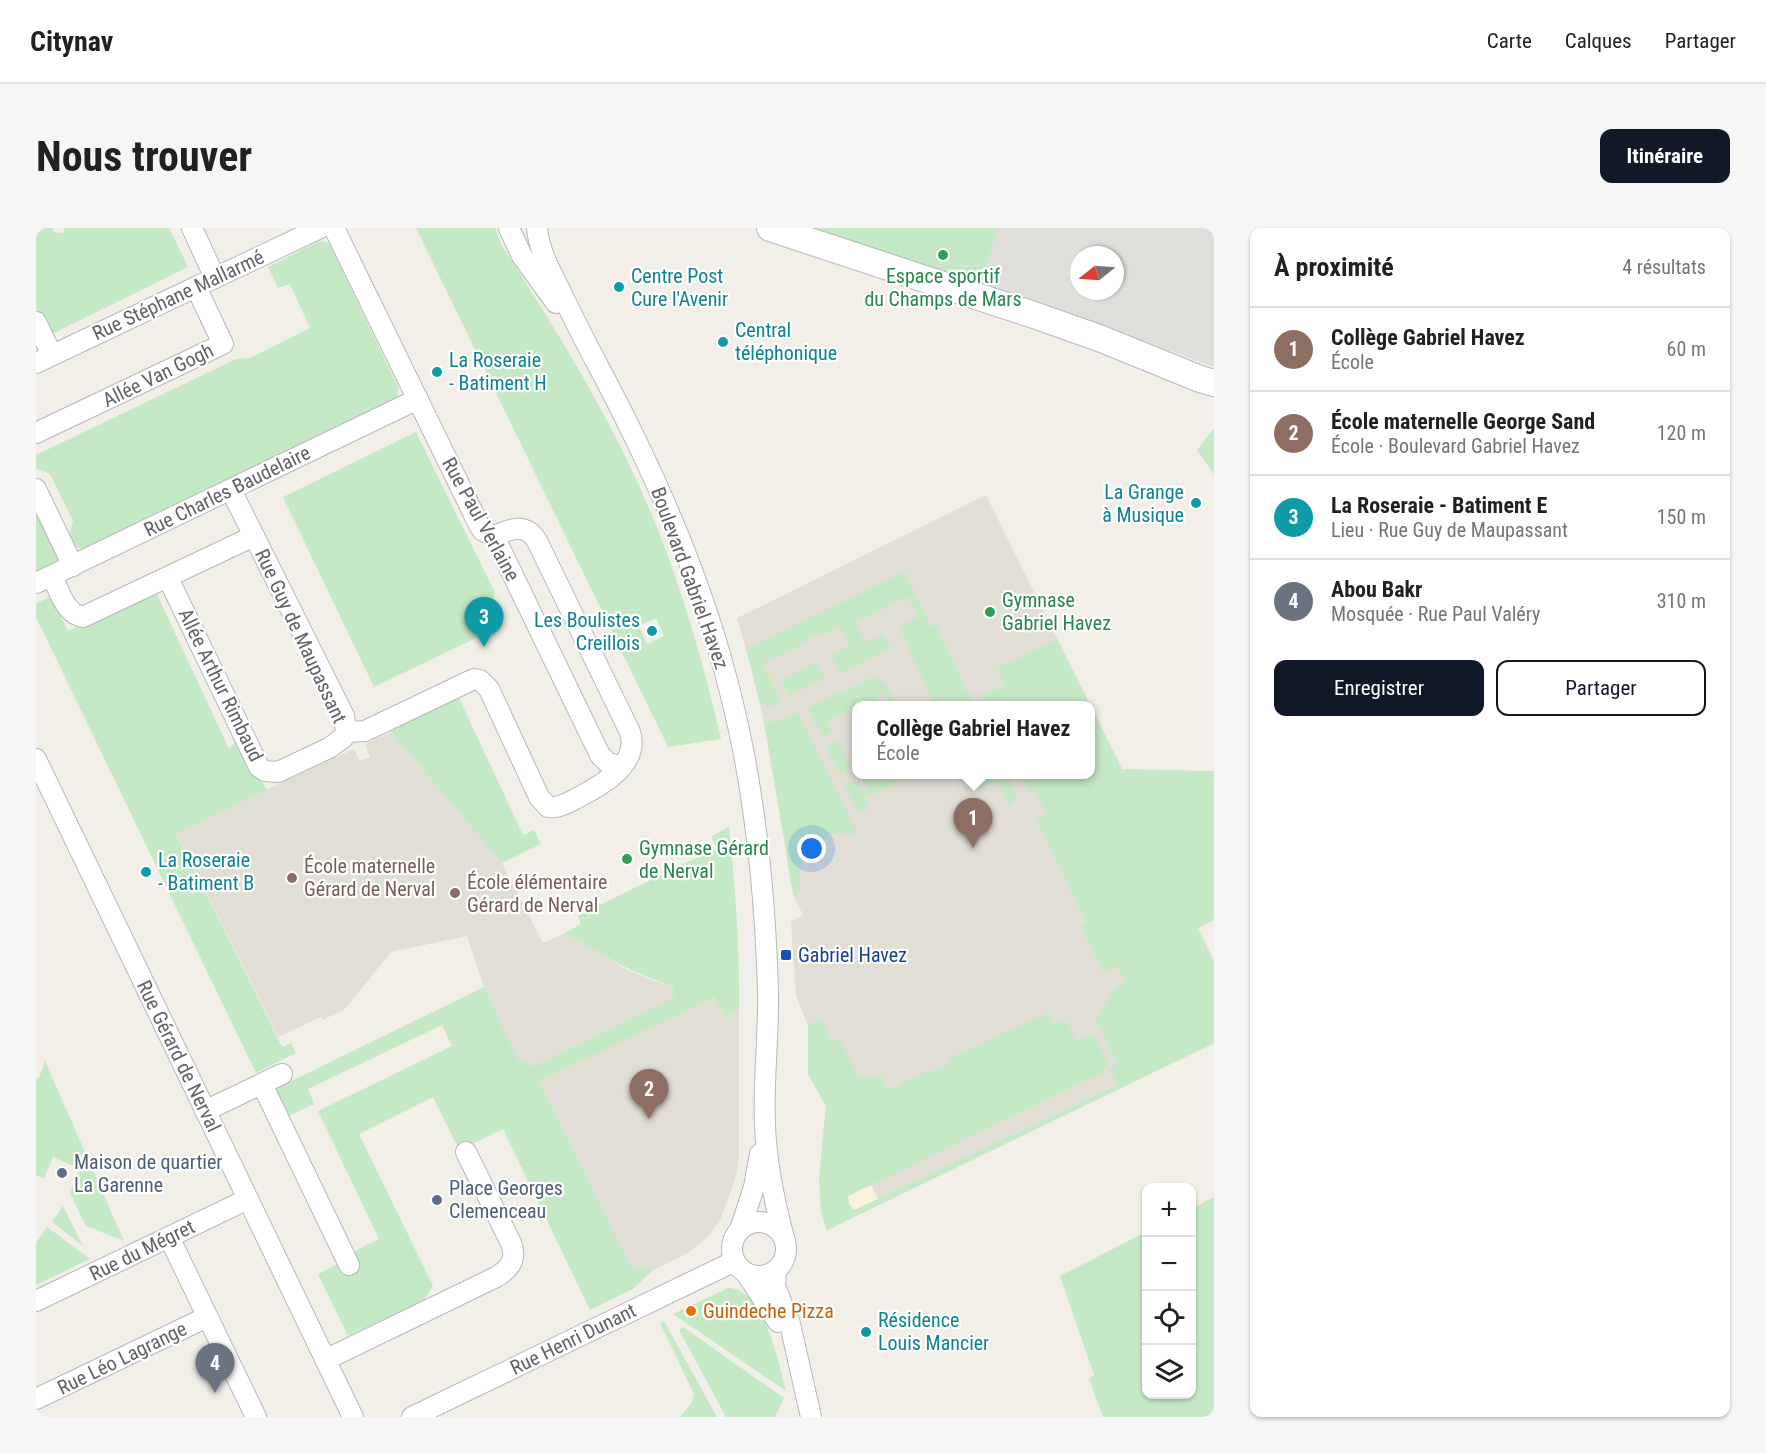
<!DOCTYPE html>
<html lang="fr">
<head>
<meta charset="utf-8">
<style>
  :root { --surface:#fff; --page:#f6f6f6; --text:#202124; --muted:#757577; --line:#e0e0e0; --accent:#111827 }
  body { margin:0; font-family:"Roboto Condensed",sans-serif; background:var(--page); color:var(--text) }
  .controls { position:absolute; right:18px; bottom:18px; display:grid; overflow:hidden; border-radius:12px; box-shadow:0 2px 4px #0004 }
  .controls button { width:54px; height:54px; display:grid; place-items:center; padding:0; border:0; border-bottom:2px solid var(--line); background:var(--surface); color:var(--text); font:30px sans-serif }
  .compass { position:absolute; left:1034px; top:18px; width:54px; height:54px; border-radius:50%; background:var(--surface); box-shadow:0 2px 4px #0004; rotate:253deg }
  .you { position:absolute; left:776px; top:621px; width:21px; height:21px; margin:-15px; border:4px solid #fff; border-radius:50%; background:#1a73e8; box-shadow:0 0 0 9px #1a73e833 }
  .badge { display:grid; place-items:center; width:39px; height:39px; border-radius:50%; background:var(--accent); color:#fff; font-size:20px; font-weight:700 }
  .pin { position:absolute; translate:-50% -50px; filter:drop-shadow(0 2px 3px #0008) }
  .pin::after { content:''; position:absolute; top:32px; width:21px; height:18px; background:inherit; clip-path:polygon(0 0,100% 0,50% 100%) }
  .popup { position:absolute; left:816px; top:473px; width:243px; height:78px; box-sizing:border-box; display:grid; place-content:center; border-radius:12px; background:var(--surface); filter:drop-shadow(0 2px 4px #0005); font-size:20px; white-space:nowrap; color:var(--muted) }
  .popup b { font-size:22px; color:var(--text) }
  .popup::after { content:''; position:absolute; left:50%; top:100%; margin-left:-12px; border:12px solid transparent; border-top-color:var(--surface) }
  .list { margin:0; padding:0; list-style:none }
  h2 { display:flex; justify-content:space-between; align-items:center; height:78px; margin:0; padding:0 24px; font-size:26px }
  h2 small { font-size:20px; font-weight:400; color:var(--muted) }
  .list li { display:grid; grid-template-columns:39px 1fr auto; gap:18px; align-items:center; box-sizing:border-box; height:84px; padding:0 24px; border-top:2px solid var(--line) }
  .list b { display:block; font-size:22px; white-space:nowrap }
  .list p { margin:0; font-size:20px; white-space:nowrap; color:var(--muted) }
  .list em { font-size:20px; font-style:normal; color:var(--muted) }
  .actions { display:flex; gap:12px; padding:18px 24px }
  .actions a { flex:1; padding:14px 0; border:2px solid var(--accent); border-radius:12px; text-align:center; font-size:21px; color:var(--accent) }
  .actions .main { background:var(--accent); color:#fff }
  .icon { flex:none; width:33px; height:33px; fill:none; stroke:currentColor; stroke-width:2; stroke-linecap:round; stroke-linejoin:round }
  .map { position:relative; flex:none; width:1178px; height:1189px; overflow:hidden; border-radius:12px }
  header { display:flex; align-items:center; gap:36px; box-sizing:border-box; height:84px; padding:0 30px; background:var(--surface); border-bottom:2px solid var(--line) }
  header strong { font-size:28px }
  nav { display:flex; gap:33px; margin-inline-start:auto; font-size:21px }
  .intro { display:flex; align-items:center; justify-content:space-between; box-sizing:border-box; height:144px; padding:0 36px }
  h1 { margin:0; font-size:42px }
  .button { padding:15px 27px; border-radius:12px; background:var(--accent); color:#fff; font-size:21px; font-weight:700 }
  main { display:flex; gap:36px; padding:0 36px }
  aside { flex:1; background:var(--surface); border-radius:12px; box-shadow:0 2px 4px #0004 }
  .map>svg:first-child { display:block }
</style>
</head>
<body>
<header>
<strong>Citynav</strong>
<nav><a>Carte</a><a>Calques</a><a>Partager</a></nav>
</header>
<div class="intro"><h1>Nous trouver</h1><a class="button">Itinéraire</a></div>
<main>
<div class="map">
<svg width="1178" height="1189" viewBox="0 0 1178 1189">
  <rect width="100%" height="100%" fill="#f1efe8"/>
  <!-- industrial -->
  <path fill="#e0deda" fill-rule="evenodd" d="M963,0H1178V139L945,55ZM1043,27H1079V63H1043Z"/>
  <!-- education -->
  <g fill="#e1ded6" fill-rule="evenodd">
    <path d="M950,267L1088,545L1178,815L791,1002L785,984L783,951L790,878L772,846V797L760,768L759,755L755,694L767,687L758,669L754,651L738,545L727,490L714,435L701,390ZM820,478H1054V546H820Z"/>
    <polygon points="355,504 466,635 507,715 529,705 590,741 618,753 638,758 638,769 495,839 491,831 483,834 448,759 431,708 355,724 309,781 287,792 285,789 242,809 140,604 318,521 324,533 334,529 329,516"/>
    <polygon points="680,769 689,788 703,781 703,930 700,948 685,990 673,1008 652,1025 617,1042 610,1037 597,1043 503,852"/>
  </g>
  <!-- green -->
  <g fill="#c5e8c5" fill-rule="evenodd">
    <polygon points="0,0 17,0 17,4 28,5 28,0 133,0 152,39 14,107 0,79"/>
    <path d="M380,0H459L466,18C524,107 580,198 620,297C648,367 668,438 685,511L632,519ZM620,390L628,408L611,416L603,398Z"/>
    <polygon points="774,0 963,0 945,55"/>
    <path d="M284,13L291,14L294,17L362,159L361,169L48,320C39,322 36,314 33,307L37,293L14,246L0,240V227L200,131L214,130L274,100L254,56L242,60L232,39Z"/>
    <polygon points="1178,200 1178,252 1177,245 1161,222"/>
    <polygon points="380,204 459,365 456,375 432,387 442,409 338,459 247,269"/>
    <polygon points="0,278 24,328 21,333 0,344"/>
    <polygon points="869,344 895,399 900,397 938,477 899,477 863,399 882,389 871,368 852,377 852,379 819,394 829,415 848,406 855,421 804,445 795,427 814,418 804,398 786,407 784,405 770,412 771,414 727,436 746,474 731,479 724,475 710,421"/>
    <polygon points="119,362 193,521 202,511 221,549 227,555 231,562 140,605 246,819 255,815 260,825 220,845 0,389 0,376 15,368 32,403"/>
    <polygon points="1021,411 1087,543 1088,541 1178,543 1178,692 1162,700 1178,733 1178,815 791,1002 785,984 783,951 790,878 772,846 772,797 785,791 796,814 804,810 823,851 828,848 830,851 844,846 852,862 857,859 859,863 863,856 894,842 895,844 914,835 914,830 1012,785 1017,796 1030,792 1040,813 1058,806 1073,838 1067,842 1067,844 812,968 818,982 1082,857 1074,841 1081,837 1060,791 1080,759 1089,755 1081,738 1067,744 1044,697 1050,694 1000,591 1011,585 999,561 994,564 985,547 1054,546 1054,478 950,477 946,468 969,456 961,441"/>
    <polygon points="781,434 789,450 753,468 745,452"/>
    <path d="M837,449C850,451 853,461 858,471L854,476L849,465L840,469L843,477H832L830,474L791,492L796,504L786,509L772,480Z"/>
    <polygon points="423,470 487,607 498,602 505,616 466,635 355,504 361,499"/>
    <path d="M762,485L821,604L818,607C782,597 759,629 764,662L758,669L728,495L748,491Z"/>
    <polygon points="802,513 816,540 804,546 790,519"/>
    <polygon points="838,547 843,556 863,547 876,547 829,570 833,580 822,585 809,557 820,552 826,565 833,561 828,551"/>
    <polygon points="934,547 971,547 981,567 973,577 961,553 943,561"/>
    <path d="M693,599C699,660 704,720 703,781L689,789L679,769L503,853L597,1043L610,1037L617,1042L597,1061L554,1082L467,901L423,922L397,869L323,906L397,1058L388,1072L312,1108L282,1046L310,1032L308,1028L343,1011L282,883L416,818L406,797L272,861L278,876L250,889L237,862L448,759L483,834L491,831L495,839L638,769V758C598,747 565,726 529,705L545,696L542,688L649,635L681,621L675,608Z"/>
    <polygon points="9,833 88,1013 50,998 34,965 44,941 17,929 8,950 0,947 0,851 3,850"/>
    <polygon points="1178,969 1178,1189 1067,1189 1053,1151 1058,1147 1024,1048 1110,1004 1110,1166 1156,1166 1156,980"/>
    <polygon points="27,978 47,1018 16,994"/>
    <polygon points="11,999 54,1031 0,1057 0,1015"/>
    <path d="M692,1060C728,1059 743,1136 750,1163L637,1086Z"/>
    <polygon points="628,1093 681,1189 644,1189 655,1176 658,1166 624,1095"/>
    <polygon points="647,1099 748,1170 739,1189 690,1189 643,1102"/>
  </g>
  <!-- sand -->
  <polygon fill="#fbf3d9" points="835,957 842,971 818,982 813,976 812,968"/>
  <g fill="none" stroke-linecap="round" stroke-linejoin="round">
    <!-- minor casing -->
    <g stroke="#b5b8bc" stroke-width="22">
      <g id="minor">
        <polyline points="156,0 179,50"/>
        <polyline points="298,0 443,297 447,303 458,308 564,527 572,535 586,538"/>
        <polyline points="473,0 486,28 520,75"/>
        <path d="M501,0C503,23 515,44 525,64C545,108 569,149 590,192C633,278 671,370 694,464C719,561 729,663 732,763C733,807 727,852 729,896C730,935 738,972 748,1010"/>
        <polyline points="0,94 16,127"/>
        <polyline points="0,135 284,0"/>
        <polyline points="0,205 187,116 160,59"/>
        <polyline points="0,261 37,338"/>
        <polyline points="195,262 308,488 310,504"/>
        <path d="M16,348C23,362 29,386 47,389L218,308"/>
        <polyline points="132,350 223,539 229,543 242,544 293,520 307,510 310,504"/>
        <polyline points="0,355 382,171"/>
        <path d="M310,504L329,503L438,451L444,452L453,461L503,569L512,579C523,581 533,574 543,569C566,557 604,536 594,504L501,313C490,294 474,301 458,308"/>
        <polyline points="0,531 317,1189"/>
        <polyline points="226,856 313,1037"/>
        <polyline points="169,883 246,846"/>
        <circle cx="723" cy="1021" r="27"/>
        <polyline points="704,1002 718,959 724,926"/>
        <polyline points="133,1009 220,1189"/>
        <polyline points="740,1042 739,1058 754,1096 775,1189"/>
        <polyline points="710,1045 742,1094"/>
        <polyline points="0,1073 212,971"/>
        <path d="M289,1132L460,1049C474,1041 481,1031 475,1015L430,924"/>
        <polyline points="0,1171 171,1089"/>
        <polyline points="376,1189 699,1033"/>
      </g>
    </g>
    <!-- tertiary casing -->
    <g stroke="#b5b8bc" stroke-width="28">
      <polyline id="tertiary" points="734,0 995,86 1063,110 1164,151 1178,155"/>
    </g>
    <!-- minor -->
    <use href="#minor" stroke="#fff" stroke-width="20"/>
    <!-- tertiary -->
    <use href="#tertiary" stroke="#fff" stroke-width="26"/>
  </g>
  <!-- markers -->
  <g fill="#2e9e5b" stroke="#fff" stroke-width="2">
    <circle cx="907" cy="27" r="6"/>
    <circle cx="954" cy="384" r="6"/>
    <circle cx="591" cy="631" r="6"/>
  </g>
  <g fill="#0f9aa8" stroke="#fff" stroke-width="2">
    <circle cx="583" cy="59" r="6"/>
    <circle cx="687" cy="114" r="6"/>
    <circle cx="401" cy="144" r="6"/>
    <circle cx="1160" cy="275" r="6"/>
    <circle cx="616" cy="403" r="6"/>
    <circle cx="110" cy="644" r="6"/>
    <circle cx="830" cy="1104" r="6"/>
  </g>
  <g fill="#8d6e63" stroke="#fff" stroke-width="2">
    <circle cx="256" cy="650" r="6"/>
    <circle cx="419" cy="665" r="6"/>
  </g>
  <rect fill="#1a4fb4" stroke="#fff" stroke-width="2" x="744" y="721" width="12" height="12" rx="3"/>
  <g fill="#5c6f8a" stroke="#fff" stroke-width="2">
    <circle cx="26" cy="945" r="6"/>
    <circle cx="401" cy="972" r="6"/>
  </g>
  <circle fill="#e8710a" stroke="#fff" stroke-width="2" cx="655" cy="1083" r="6"/>
  <g text-anchor="middle" stroke-width="4.5" stroke-linejoin="round" paint-order="stroke">
    <!-- culture labels -->
    <g font-size="20" fill="#0d838f" stroke="#fff" text-anchor="start">
      <text x="595" y="55">Centre Post<tspan x="595" dy="23">Cure l'Avenir</tspan></text>
      <text x="699" y="109">Central<tspan x="699" dy="23">téléphonique</tspan></text>
      <text x="413" y="139">La Roseraie<tspan x="413" dy="23">- Batiment H</tspan></text>
      <text x="1148" y="271" text-anchor="end">La Grange<tspan x="1148" dy="23">à Musique</tspan></text>
      <text x="604" y="399" text-anchor="end">Les Boulistes<tspan x="604" dy="23">Creillois</tspan></text>
      <text x="122" y="639">La Roseraie<tspan x="122" dy="23">- Batiment B</tspan></text>
      <text x="842" y="1099">Résidence<tspan x="842" dy="23">Louis Mancier</tspan></text>
    </g>
    <!-- leisure labels -->
    <g font-size="20" fill="#27864d" stroke="#fff" text-anchor="start">
      <text x="907" y="55" text-anchor="middle">Espace sportif<tspan x="907" dy="23">du Champs de Mars</tspan></text>
      <text x="966" y="379">Gymnase<tspan x="966" dy="23">Gabriel Havez</tspan></text>
      <text x="603" y="627">Gymnase Gérard<tspan x="603" dy="23">de Nerval</tspan></text>
    </g>
    <!-- street labels -->
    <g font-size="20" fill="#5f6368" stroke="#fff">
      <text transform="translate(142 67) rotate(-25)" y="7">Rue Stéphane Mallarmé</text>
      <text transform="translate(122 147) rotate(-26)" y="7">Allée Van Gogh</text>
      <text transform="translate(191 263) rotate(-26)" y="7">Rue Charles Baudelaire</text>
      <text transform="translate(445 291) rotate(61)" y="7">Rue Paul Verlaine</text>
      <text transform="translate(654 350) rotate(70)" y="7">Boulevard Gabriel Havez</text>
      <text transform="translate(265 408) rotate(65)" y="7">Rue Guy de Maupassant</text>
      <text transform="translate(185 457) rotate(64)" y="7">Allée Arthur Rimbaud</text>
      <text transform="translate(143 828) rotate(64)" y="7">Rue Gérard de Nerval</text>
      <text transform="translate(106 1022) rotate(-26)" y="7">Rue du Mégret</text>
      <text transform="translate(537 1111) rotate(-26)" y="7">Rue Henri Dunant</text>
      <text transform="translate(86 1130) rotate(-26)" y="7">Rue Léo Lagrange</text>
    </g>
    <!-- education labels -->
    <g font-size="20" fill="#785e54" stroke="#fff" text-anchor="start">
      <text x="268" y="645">École maternelle<tspan x="268" dy="23">Gérard de Nerval</tspan></text>
      <text x="431" y="661">École élémentaire<tspan x="431" dy="23">Gérard de Nerval</tspan></text>
    </g>
    <!-- transit labels -->
    <g font-size="20" fill="#164399" stroke="#fff" text-anchor="start">
      <text x="762" y="734">Gabriel Havez</text>
    </g>
    <!-- service labels -->
    <g font-size="20" fill="#4e5e75" stroke="#fff" text-anchor="start">
      <text x="38" y="941">Maison de quartier<tspan x="38" dy="23">La Garenne</tspan></text>
      <text x="413" y="967">Place Georges<tspan x="413" dy="23">Clemenceau</tspan></text>
    </g>
    <!-- food labels -->
    <g font-size="20" fill="#c56008" stroke="#fff" text-anchor="start">
      <text x="667" y="1090">Guindeche Pizza</text>
    </g>
  </g>
</svg>
<div class="controls">
<button>+</button>
<button>−</button>
<button><svg class="icon" aria-label="locate" viewBox="0 0 24 24"><circle cx="12" cy="12" r="6"/><path d="M12 2v4M12 18v4M2 12h4M18 12h4"/></svg></button>
<button><svg class="icon" aria-label="layers" viewBox="0 0 24 24"><path d="M12 4l9 5-9 5-9-5zM3 14l9 5 9-5"/></svg></button>
</div>
<svg class="compass" viewBox="-18 -18 36 36"><path d="M0-13l5 13h-10z" fill="#e53935"/><path d="M0 13l5-13h-10z" fill="#757577"/></svg>
<div class="you"></div>
<div class="pin badge" style="left:937px;top:620px;background:#8d6e63">1</div>
<div class="popup"><b>Collège Gabriel Havez</b>École</div>
<div class="pin badge" style="left:613px;top:891px;background:#8d6e63">2</div>
<div class="pin badge" style="left:448px;top:419px;background:#0f9aa8">3</div>
<div class="pin badge" style="left:179px;top:1165px;background:#6b7280">4</div>
</div>
<aside>
<h2>À proximité<small>4 résultats</small></h2>
<ul class="list">
<li><span class="badge" style="background:#8d6e63">1</span><div><b>Collège Gabriel Havez</b><p>École</p></div><em>60 m</em></li>
<li><span class="badge" style="background:#8d6e63">2</span><div><b>École maternelle George Sand</b><p>École · Boulevard Gabriel Havez</p></div><em>120 m</em></li>
<li><span class="badge" style="background:#0f9aa8">3</span><div><b>La Roseraie - Batiment E</b><p>Lieu · Rue Guy de Maupassant</p></div><em>150 m</em></li>
<li><span class="badge" style="background:#6b7280">4</span><div><b>Abou Bakr</b><p>Mosquée · Rue Paul Valéry</p></div><em>310 m</em></li>
</ul>
<div class="actions"><a class="main">Enregistrer</a><a>Partager</a></div>
</aside>
</main>
</body>
</html>
